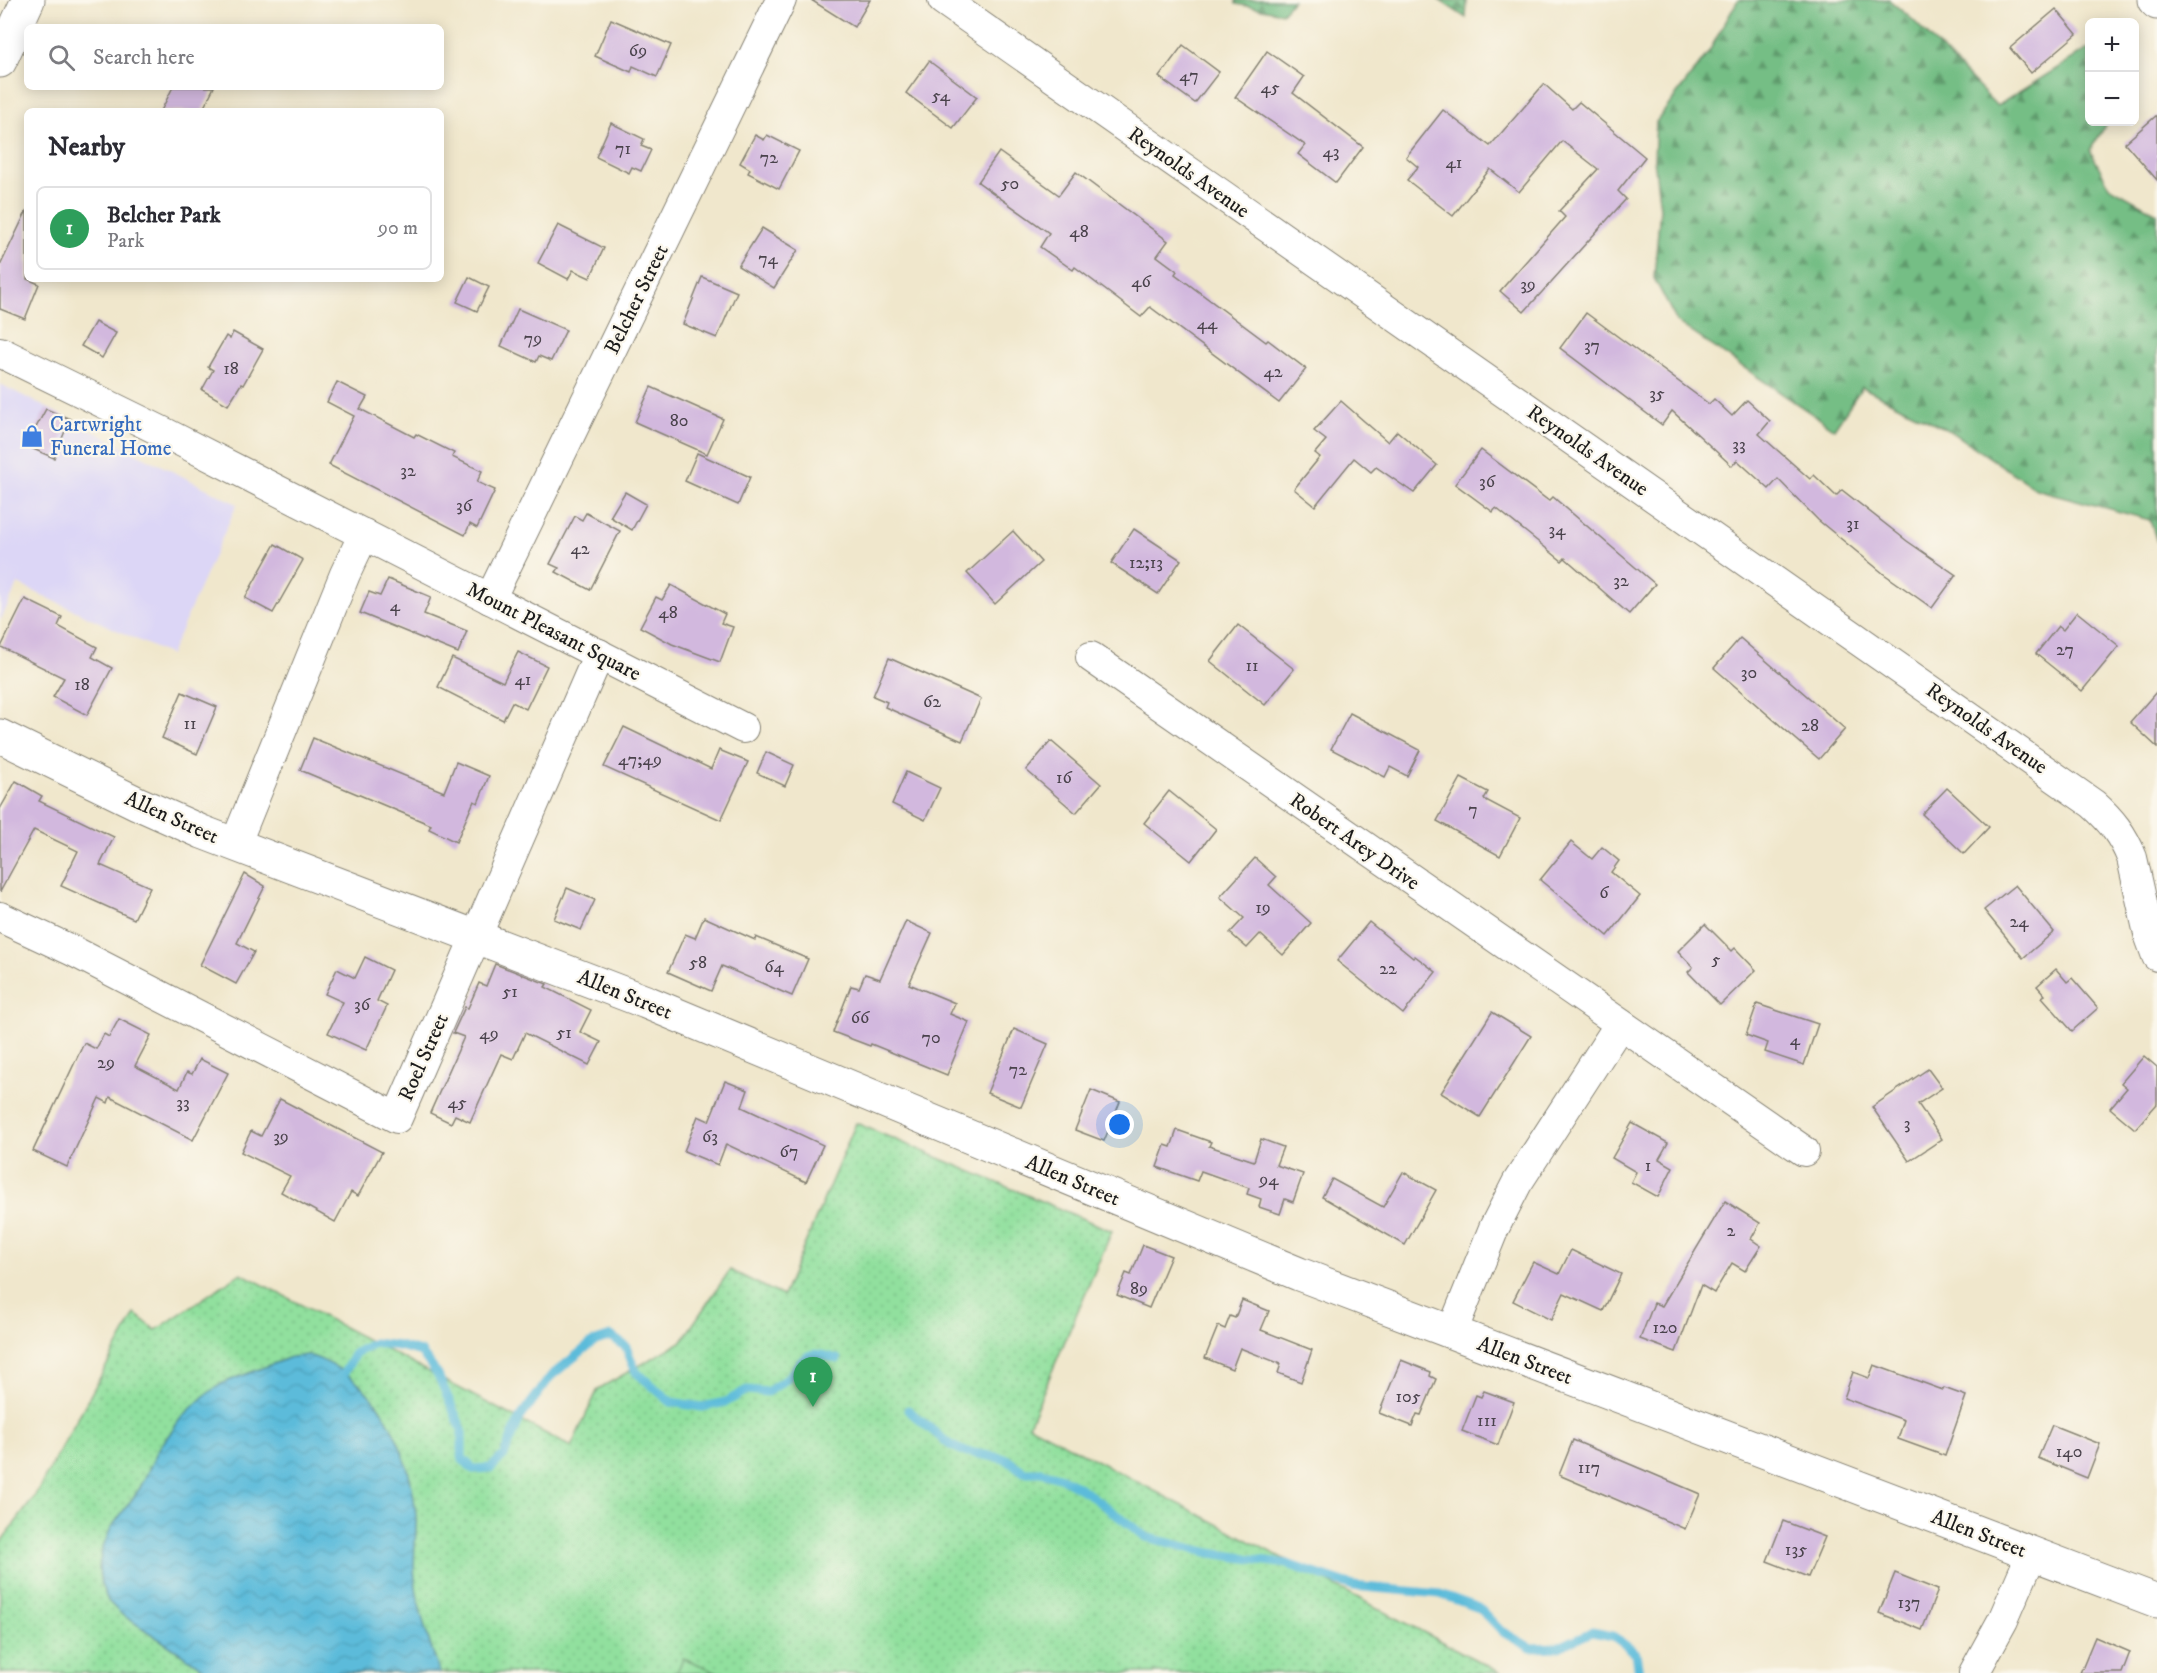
<!DOCTYPE html>
<html lang="en">
<head>
<meta charset="utf-8">
<style>
  :root { --surface:#fff; --page:#f7f7f7; --text:#2b2b33; --muted:#7c7c81; --line:#e1e1e2; --accent:#b5179e }
  body { margin:0; font-family:"IM FELL DW Pica",serif; background:var(--page); color:var(--text) }
  .controls { position:absolute; right:18px; top:18px; display:grid; overflow:hidden; border-radius:9px; box-shadow:0 3px 15px #0003 }
  .controls button { width:54px; height:54px; display:grid; place-items:center; padding:0; border:0; border-bottom:2px solid var(--line); background:var(--surface); color:var(--text); font:30px sans-serif }
  .you { position:absolute; left:1120px; top:1125px; width:21px; height:21px; margin:-15px; border:4px solid #fff; border-radius:50%; background:#1a73e8; box-shadow:0 0 0 9px #1a73e833 }
  .badge { display:grid; place-items:center; width:39px; height:39px; border-radius:50%; background:var(--accent); color:#fff; font-size:20px; font-weight:700 }
  .pin { position:absolute; translate:-50% -50px; filter:drop-shadow(0 2px 3px #0008) }
  .pin::after { content:''; position:absolute; top:32px; width:21px; height:18px; background:inherit; clip-path:polygon(0 0,100% 0,50% 100%) }
  .list { margin:0; padding:0; list-style:none }
  h2 { display:flex; justify-content:space-between; align-items:center; height:78px; margin:0; padding:0 24px; font-size:26px }
  h2 small { font-size:20px; font-weight:400; color:var(--muted) }
  .list li { display:grid; grid-template-columns:39px 1fr auto; gap:18px; align-items:center; box-sizing:border-box; height:84px; margin:0 12px 12px; padding:0 12px; border:2px solid var(--line); border-radius:9px }
  .list b { display:block; font-size:22px; white-space:nowrap }
  .list p { margin:0; font-size:20px; white-space:nowrap; color:var(--muted) }
  .list em { font-size:20px; font-style:normal; color:var(--muted) }
  .icon { flex:none; width:33px; height:33px; fill:none; stroke:currentColor; stroke-width:2; stroke-linecap:round; stroke-linejoin:round }
  .map { position:relative; flex:none; width:2157px; height:1673px; overflow:hidden }
  .search { position:absolute; background:var(--surface); box-shadow:0 3px 15px #0003; left:24px; top:24px; width:420px; height:66px; display:flex; align-items:center; gap:15px; box-sizing:border-box; padding:0 21px; border-radius:9px; color:var(--muted); font-size:22px }
  .panel { position:absolute; background:var(--surface); box-shadow:0 3px 15px #0003; left:24px; top:108px; width:420px; height:174px; border-radius:9px }
  .map>svg:first-child { display:block }
</style>
</head>
<body>
<div class="map">
<svg width="2157" height="1673" viewBox="0 0 2157 1673">
  <defs>
    <pattern id="green-dots" width="8" height="8" patternUnits="userSpaceOnUse" patternTransform="scale(1.5)"><rect width="8" height="8" fill="#91e09e"/><path d="M2 2h.1M6 6h.1" fill="none" stroke="#7cc088" stroke-width="1.8" stroke-linecap="round"/></pattern>
    <pattern id="forest-firs" width="22" height="20" patternUnits="userSpaceOnUse" patternTransform="scale(1.5)"><rect width="22" height="20" fill="#74be85"/><path d="M5 1l3.5 6h-7zM16 11l3.5 6h-7z" fill="#5e9a6c"/></pattern>
    <pattern id="water-waves" width="16" height="10" patternUnits="userSpaceOnUse" patternTransform="scale(1.5)"><rect width="16" height="10" fill="#5bbbda"/><path d="M0 5q4-4 8 0t8 0" fill="none" stroke="#4fa0ba"/></pattern>
  </defs>
  <rect width="100%" height="100%" fill="#fbf7ec"/>
  <filter id="ink" filterUnits="userSpaceOnUse"><feTurbulence type="fractalNoise" baseFrequency=".0167" numOctaves="2"/><feDisplacementMap in="SourceGraphic" scale="12" xChannelSelector="R" yChannelSelector="G"/><feConvolveMatrix kernelMatrix="1 2 1 2 8 2 1 2 1" color-interpolation-filters="sRGB"/></filter>
  <filter id="wash" filterUnits="userSpaceOnUse"><feTurbulence type="fractalNoise" baseFrequency=".008" numOctaves="4" result="noise"/><feDisplacementMap in="SourceGraphic" scale="24" xChannelSelector="R" yChannelSelector="G"/><feGaussianBlur stdDeviation="1.35" result="paint"/><feColorMatrix in="noise" values="0 0 0 0 0 0 0 0 0 0 0 0 0 0 0 0 0 1.4 0 .05"/><feComposite in="paint" operator="in"/></filter>
  <g filter="url(#wash)">
    <rect width="100%" height="100%" fill="#f0e7cc"/>
    <!-- built -->
    <polygon fill="#dcd6f6" points="0,384 237,504 170,655 18,584 0,621"/>
    <!-- green -->
    <polygon fill="url(#green-dots)" stroke="#567e5d" stroke-width="1.5" points="856,1123 1112,1231 1029,1425 1501,1673 0,1673 0,1543 33,1499 135,1314 156,1330 241,1273 571,1447 598,1389 681,1342 730,1270 783,1296"/>
    <!-- forest -->
    <g fill="url(#forest-firs)" stroke="#486d50" stroke-width="1.5">
      <polygon points="1236,0 1293,0 1282,13 1236,4"/>
      <polygon points="1439,0 1467,0 1466,18"/>
      <polygon points="1738,0 1889,0 1913,20 1997,106 2089,48 2090,122 2108,122 2090,150 2109,186 2157,213 2157,542 2150,520 2036,489 1952,432 1862,387 1834,429 1677,322 1654,278 1660,208 1654,159 1656,122 1708,53"/>
    </g>
    <!-- pitch -->
    <polygon fill="#91e09e" stroke="#567e5d" stroke-width="1.5" points="683,1658 720,1673 677,1673"/>
    <!-- water -->
    <path fill="url(#water-waves)" stroke="#3c6c7b" stroke-width="1.5" d="M308,1355C378,1376 410,1448 416,1516C417,1536 412,1558 415,1580C419,1613 429,1642 440,1673H210L121,1614L108,1601L101,1584L99,1568L102,1549L111,1528L140,1488L158,1450L181,1418L204,1396L223,1383L291,1357Z"/>
    <g fill="none" stroke-linecap="round" stroke-linejoin="round">
      <!-- stream -->
      <g stroke="#5bbbda" stroke-width="9">
        <path d="M344,1373L355,1353L374,1343L399,1346L421,1352L438,1375L462,1430V1458L473,1469L491,1468L504,1455L520,1418L551,1376L593,1342L611,1336L626,1347L636,1372L671,1402L702,1407L726,1402L747,1390L767,1392C775,1387 784,1382 790,1375C809,1353 807,1350 837,1359"/>
        <polyline points="908,1410 950,1445 963,1451 1006,1459 1024,1472 1042,1472 1062,1478 1086,1492 1146,1537 1210,1553 1287,1564 1353,1586 1440,1594 1479,1608 1501,1631 1531,1648 1559,1647 1592,1632 1613,1636 1636,1653 1639,1673"/>
      </g>
    </g>
    <g id="blocks">
      <!-- building -->
      <g fill="#d2b8de">
        <polygon points="811,0 870,0 854,27"/>
        <polygon points="2056,9 2077,34 2031,73 2010,48"/>
        <polygon points="611,19 671,45 657,77 633,66 631,72 595,56"/>
        <polygon points="1183,45 1219,72 1195,103 1159,77"/>
        <polygon points="1267,51 1304,77 1293,93 1363,147 1336,183 1298,154 1305,145 1235,97"/>
        <polygon points="929,61 977,97 953,128 906,93"/>
        <polygon points="1544,84 1572,109 1579,102 1645,157 1618,191 1626,199 1524,312 1500,291 1565,217 1559,211 1598,169 1562,141 1519,192 1490,169 1453,216 1407,180 1418,167 1406,157 1443,110 1490,146"/>
        <polygon points="173,87 214,87 202,111 161,111"/>
        <polygon points="2157,115 2157,180 2125,143"/>
        <polygon points="611,123 644,139 641,146 651,150 641,171 632,167 629,173 596,157"/>
        <polygon points="755,135 764,140 767,135 799,151 779,189 748,173 750,169 740,163"/>
        <polygon points="999,152 1059,195 1076,172 1168,241 1157,256 1177,271 1175,274 1266,342 1268,340 1306,369 1279,403 1150,307 1141,317 1075,267 1073,270 1040,247 1049,233 978,182"/>
        <polygon points="27,210 27,279 39,284 25,319 0,309 0,266"/>
        <polygon points="558,225 604,248 590,278 573,270 568,279 538,263"/>
        <polygon points="762,228 798,250 774,288 738,266"/>
        <polygon points="469,277 489,287 477,311 457,302"/>
        <polygon points="702,277 737,292 717,338 683,324"/>
        <polygon points="518,309 566,330 551,361 539,356 536,362 501,346"/>
        <polygon points="1586,313 1709,404 1714,399 1732,416 1747,400 1770,421 1759,434 1810,479 1814,475 1836,496 1842,490 1907,541 1956,575 1932,608 1884,574 1818,520 1778,479 1769,489 1737,460 1732,466 1672,411 1662,425 1560,348"/>
        <polygon points="95,322 116,333 102,358 81,346"/>
        <polygon points="233,332 263,349 243,385 241,384 228,405 202,390 213,370 208,367 226,336 230,339"/>
        <polygon points="337,382 367,397 360,409 414,437 416,434 454,453 452,457 482,471 477,482 495,490 477,528 470,524 465,535 329,465 354,416 327,402"/>
        <polygon points="651,387 723,419 707,454 635,422"/>
        <polygon points="1341,401 1388,442 1397,431 1437,465 1414,493 1376,467 1371,472 1354,458 1315,506 1294,489 1320,457 1315,453 1326,440 1314,431"/>
        <polygon points="46,409 70,419 54,458 26,446"/>
        <polygon points="1481,450 1549,501 1553,497 1655,584 1629,614 1565,558 1562,561 1496,508 1493,512 1455,484"/>
        <polygon points="697,453 750,477 738,505 685,481"/>
        <polygon points="625,492 646,504 632,530 610,517"/>
        <polygon points="586,513 620,531 590,590 556,572 559,568 550,564 575,516 582,520"/>
        <polygon points="1134,529 1181,560 1158,594 1111,563"/>
        <polygon points="1013,531 1041,562 995,604 967,573"/>
        <polygon points="275,544 303,560 273,613 245,598"/>
        <polygon points="388,579 431,597 424,614 467,631 458,653 360,613 369,592 380,596"/>
        <polygon points="671,585 725,614 721,623 733,627 720,662 672,644 640,627 656,597 662,600"/>
        <polygon points="25,599 62,617 58,626 97,647 92,657 112,668 87,715 53,697 64,678 1,647"/>
        <polygon points="2077,612 2119,646 2082,691 2036,654 2058,626 2063,630"/>
        <polygon points="1238,625 1294,669 1265,705 1210,661"/>
        <polygon points="1740,638 1845,729 1819,759 1714,668"/>
        <polygon points="518,652 547,666 526,709 512,702 503,720 438,687 452,658 503,682"/>
        <polygon points="889,658 981,699 962,741 885,707 887,702 873,696"/>
        <polygon points="2157,691 2157,747 2130,722"/>
        <polygon points="182,692 217,707 197,754 162,738"/>
        <polygon points="1350,713 1420,750 1407,776 1390,767 1385,777 1331,749"/>
        <polygon points="624,727 711,769 719,750 748,762 721,820 604,767"/>
        <polygon points="313,738 444,792 456,762 489,776 478,803 474,801 456,842 429,829 431,825 300,770"/>
        <polygon points="1051,741 1101,784 1076,813 1026,770"/>
        <polygon points="766,752 794,765 785,786 757,773"/>
        <polygon points="906,772 940,788 925,820 892,804"/>
        <polygon points="1461,778 1488,792 1484,799 1520,818 1500,856 1437,821"/>
        <polygon points="16,781 42,796 39,801 114,837 100,865 150,887 134,919 61,886 78,851 34,830 0,892 0,809"/>
        <polygon points="1947,788 1989,827 1964,854 1922,814"/>
        <polygon points="1169,791 1216,829 1191,861 1144,823"/>
        <polygon points="1571,842 1592,859 1602,847 1619,861 1611,872 1640,896 1608,936 1540,880"/>
        <polygon points="1255,858 1276,877 1269,885 1311,923 1283,955 1260,934 1247,948 1230,933 1244,918 1220,897"/>
        <polygon points="245,874 265,886 237,943 254,952 236,984 200,965"/>
        <polygon points="2015,885 2054,932 2023,958 1984,910"/>
        <polygon points="567,888 595,900 581,930 554,919"/>
        <polygon points="704,917 755,940 756,937 808,959 792,996 722,966 711,991 668,972 685,934 695,938"/>
        <polygon points="906,921 932,933 909,984 955,1003 950,1014 969,1022 947,1075 871,1044 870,1046 833,1032 851,986 859,988 865,974 880,979"/>
        <polygon points="1369,922 1413,958 1415,956 1436,972 1403,1014 1337,961"/>
        <polygon points="1705,924 1732,951 1735,948 1756,970 1720,1005 1688,972 1693,967 1678,951"/>
        <polygon points="365,957 391,970 377,1001 387,1006 366,1050 328,1033 343,1002 325,994 337,969 355,978"/>
        <polygon points="495,964 547,984 545,987 591,1010 580,1032 601,1042 589,1065 525,1033 513,1059 501,1054 470,1122 455,1115 451,1123 430,1113 464,1037 453,1033 465,1007 468,1008 479,983 486,986"/>
        <polygon points="2056,969 2067,982 2072,978 2098,1008 2072,1031 2042,997 2045,995 2037,986"/>
        <polygon points="1757,1004 1818,1024 1804,1065 1765,1052 1768,1043 1746,1035"/>
        <polygon points="1492,1012 1531,1036 1480,1117 1441,1093"/>
        <polygon points="119,1019 151,1035 135,1066 179,1089 187,1072 192,1074 200,1059 228,1073 193,1140 110,1097 108,1103 99,1098 67,1167 33,1151 84,1043 96,1049 104,1034 109,1037"/>
        <polygon points="1014,1029 1048,1044 1021,1107 987,1093"/>
        <polygon points="2144,1056 2157,1067 2157,1104 2135,1129 2110,1108 2127,1088 2121,1083"/>
        <polygon points="1928,1069 1942,1088 1918,1104 1942,1139 1909,1161 1872,1107"/>
        <polygon points="725,1081 748,1090 742,1107 823,1145 806,1182 726,1144 718,1165 684,1151 698,1116 709,1121"/>
        <polygon points="1091,1090 1120,1102 1104,1141 1075,1130"/>
        <polygon points="280,1099 382,1152 358,1196 351,1192 335,1222 281,1192 290,1176 241,1152 251,1131 261,1136"/>
        <polygon points="1632,1123 1668,1143 1659,1159 1673,1167 1658,1197 1631,1182 1636,1172 1612,1158"/>
        <polygon points="1177,1130 1211,1142 1209,1146 1254,1161 1261,1139 1283,1147 1276,1165 1303,1174 1293,1202 1285,1199 1280,1214 1259,1207 1261,1199 1247,1194 1249,1188 1201,1171 1197,1181 1157,1167 1165,1145 1171,1147"/>
        <polygon points="1403,1172 1436,1190 1405,1245 1322,1197 1332,1179 1383,1207"/>
        <polygon points="1725,1201 1760,1223 1751,1239 1761,1246 1745,1271 1732,1263 1714,1293 1701,1285 1676,1352 1640,1339 1654,1303 1662,1306"/>
        <polygon points="1143,1245 1171,1256 1149,1308 1117,1295 1126,1273 1131,1275"/>
        <polygon points="1571,1250 1621,1274 1603,1311 1564,1293 1551,1320 1513,1301 1533,1262 1559,1274"/>
        <polygon points="1242,1300 1269,1311 1261,1330 1312,1350 1301,1382 1278,1373 1281,1364 1240,1348 1232,1369 1205,1358 1218,1326 1225,1329 1230,1316 1235,1318"/>
        <polygon points="1401,1360 1431,1372 1430,1376 1436,1379 1421,1415 1417,1414 1412,1426 1379,1413"/>
        <polygon points="1874,1365 1943,1390 1944,1388 1966,1396 1945,1456 1898,1439 1904,1420 1844,1398 1853,1372 1869,1378"/>
        <polygon points="1484,1391 1514,1402 1498,1445 1462,1431 1476,1395 1481,1397"/>
        <polygon points="2052,1425 2100,1444 2087,1478 2038,1458"/>
        <polygon points="1573,1440 1700,1494 1685,1529 1559,1475"/>
        <polygon points="1783,1521 1825,1537 1808,1577 1767,1561"/>
        <polygon points="1895,1573 1938,1590 1922,1630 1879,1613"/>
        <polygon points="2095,1637 2130,1652 2122,1673 2080,1673"/>
      </g>
    </g>
  </g>
  <g filter="url(#ink)">
    <use href="#blocks" fill-opacity="0" stroke="#868274" stroke-width="1.5"/>
    <g fill="none" stroke-linecap="round" stroke-linejoin="round">
      <!-- minor casing -->
      <g stroke="#868274" stroke-width="32">
        <g id="minor">
          <path d="M943,0L2093,804C2111,820 2123,835 2132,858L2149,934L2157,956"/>
          <polyline points="0,352 167,434 743,728"/>
          <polyline points="490,599 781,0"/>
          <polyline points="1091,657 1804,1151"/>
          <polyline points="235,845 345,574 364,534"/>
          <polyline points="0,917 73,951 397,1118 599,654"/>
          <polyline points="1452,1332 1494,1228 1517,1183 1620,1024"/>
          <polyline points="1974,1673 2003,1620 2032,1553"/>
        </g>
      </g>
      <!-- tertiary casing -->
      <g stroke="#868274" stroke-width="35">
        <polyline id="tertiary" points="0,736 137,803 202,832 646,1002 1299,1274 2157,1601"/>
      </g>
      <!-- secondary casing -->
      <g stroke="#868274" stroke-width="35">
        <polyline id="secondary" points="2154,0 2157,3"/>
      </g>
      <!-- primary casing -->
      <g stroke="#868274" stroke-width="35">
        <polyline id="primary" points="0,61 28,0"/>
      </g>
      <!-- minor -->
      <use href="#minor" stroke="#fff" stroke-width="30"/>
      <!-- tertiary -->
      <use href="#tertiary" stroke="#fff" stroke-width="33"/>
      <!-- secondary -->
      <use href="#secondary" stroke="#fff" stroke-width="33"/>
      <!-- primary -->
      <use href="#primary" stroke="#fff" stroke-width="33"/>
    </g>
  </g>
  <!-- icons -->
  <defs>
    <g id="shop-bare" transform="scale(1.8)"><path d="M-5-2.5h2.3a2.7 3.5 0 0 1 5.4 0H5L5.5 6h-11ZM-1.5-2.5h3a1.5 2.3 0 0 0-3 0Z" fill="#3f7fe0" stroke="#fbf7ec" stroke-width="2.5" paint-order="stroke"/></g>
  </defs>
  <g fill-rule="evenodd">
    <use href="#shop-bare" x="32" y="436"/>
  </g>
  <g text-anchor="middle" stroke-width="4.5" stroke-linejoin="round" paint-order="stroke">
    <!-- number labels -->
    <g font-size="18" fill="#4a434c">
      <text x="638" y="56">69</text>
      <text x="1189" y="81">47</text>
      <text x="1270" y="93">45</text>
      <text x="941" y="101">54</text>
      <text x="623" y="154">71</text>
      <text x="1331" y="157">43</text>
      <text x="769" y="163">72</text>
      <text x="1454" y="168">41</text>
      <text x="1010" y="189">50</text>
      <text x="1079" y="237">48</text>
      <text x="768" y="264">74</text>
      <text x="1141" y="287">46</text>
      <text x="1528" y="290">39</text>
      <text x="1207" y="329">44</text>
      <text x="533" y="344">79</text>
      <text x="1592" y="351">37</text>
      <text x="231" y="374">18</text>
      <text x="1273" y="377">42</text>
      <text x="1657" y="399">35</text>
      <text x="679" y="426">80</text>
      <text x="1739" y="450">33</text>
      <text x="408" y="476">32</text>
      <text x="1487" y="487">36</text>
      <text x="464" y="511">36</text>
      <text x="1853" y="529">31</text>
      <text x="1557" y="535">34</text>
      <text x="580" y="554">42</text>
      <text x="1146" y="568">12;13</text>
      <text x="1621" y="586">32</text>
      <text x="395" y="611">4</text>
      <text x="668" y="618">48</text>
      <text x="2065" y="655">27</text>
      <text x="1252" y="671">11</text>
      <text x="1749" y="678">30</text>
      <text x="523" y="685">41</text>
      <text x="82" y="690">18</text>
      <text x="932" y="707">62</text>
      <text x="190" y="729">11</text>
      <text x="1810" y="731">28</text>
      <text x="640" y="765">47;49</text>
      <text x="1064" y="783">16</text>
      <text x="1473" y="815">7</text>
      <text x="1604" y="898">6</text>
      <text x="1263" y="913">19</text>
      <text x="2019" y="927">24</text>
      <text x="1716" y="965">5</text>
      <text x="698" y="968">58</text>
      <text x="774" y="972">64</text>
      <text x="1388" y="974">22</text>
      <text x="510" y="997">51</text>
      <text x="362" y="1010">36</text>
      <text x="860" y="1023">66</text>
      <text x="564" y="1038">51</text>
      <text x="489" y="1039">49</text>
      <text x="931" y="1043">70</text>
      <text x="1795" y="1045">4</text>
      <text x="106" y="1068">29</text>
      <text x="1018" y="1075">72</text>
      <text x="183" y="1108">33</text>
      <text x="457" y="1108">45</text>
      <text x="1907" y="1129">3</text>
      <text x="281" y="1142">39</text>
      <text x="710" y="1142">63</text>
      <text x="789" y="1157">67</text>
      <text x="1648" y="1171">1</text>
      <text x="1269" y="1185">94</text>
      <text x="1731" y="1236">2</text>
      <text x="1139" y="1294">89</text>
      <text x="1665" y="1333">120</text>
      <text x="1408" y="1402">105</text>
      <text x="1487" y="1426">111</text>
      <text x="2069" y="1457">140</text>
      <text x="1589" y="1473">117</text>
      <text x="1796" y="1555">135</text>
      <text x="1909" y="1608">137</text>
    </g>
    <!-- street labels -->
    <g font-size="21" fill="#1c1c1c" stroke="#fbf7ec">
      <text transform="translate(1189 172) rotate(35)" y="7">Reynolds Avenue</text>
      <text transform="translate(636 299) rotate(-64)" y="7">Belcher Street</text>
      <text transform="translate(1588 450) rotate(35)" y="7">Reynolds Avenue</text>
      <text transform="translate(554 631) rotate(27)" y="7">Mount Pleasant Square</text>
      <text transform="translate(1987 728) rotate(35)" y="7">Reynolds Avenue</text>
      <text transform="translate(172 817) rotate(24)" y="7">Allen Street</text>
      <text transform="translate(1355 841) rotate(35)" y="7">Robert Arey Drive</text>
      <text transform="translate(625 994) rotate(22)" y="7">Allen Street</text>
      <text transform="translate(423 1057) rotate(-66)" y="7">Roel Street</text>
      <text transform="translate(1073 1180) rotate(23)" y="7">Allen Street</text>
      <text transform="translate(1525 1360) rotate(21)" y="7">Allen Street</text>
      <text transform="translate(1979 1533) rotate(21)" y="7">Allen Street</text>
    </g>
    <!-- shop labels -->
    <g font-size="21" fill="#366cbe" stroke="#fbf7ec" text-anchor="start">
      <text x="50" y="431">Cartwright<tspan x="50" dy="24">Funeral Home</tspan></text>
    </g>
  </g>
</svg>
<div class="controls">
<button>+</button>
<button>−</button>
</div>
<div class="you"></div>
<div class="pin badge" style="left:813px;top:1407px;background:#2e9e5b">1</div>
<div class="search"><svg class="icon" aria-label="search" viewBox="0 0 24 24"><circle cx="10" cy="10" r="6"/><path d="M15 15l6 6"/></svg>Search here</div>
<section class="panel">
<h2>Nearby<small></small></h2>
<ul class="list">
<li><span class="badge" style="background:#2e9e5b">1</span><div><b>Belcher Park</b><p>Park</p></div><em>90 m</em></li>
</ul>
</section>
</div>
</body>
</html>
